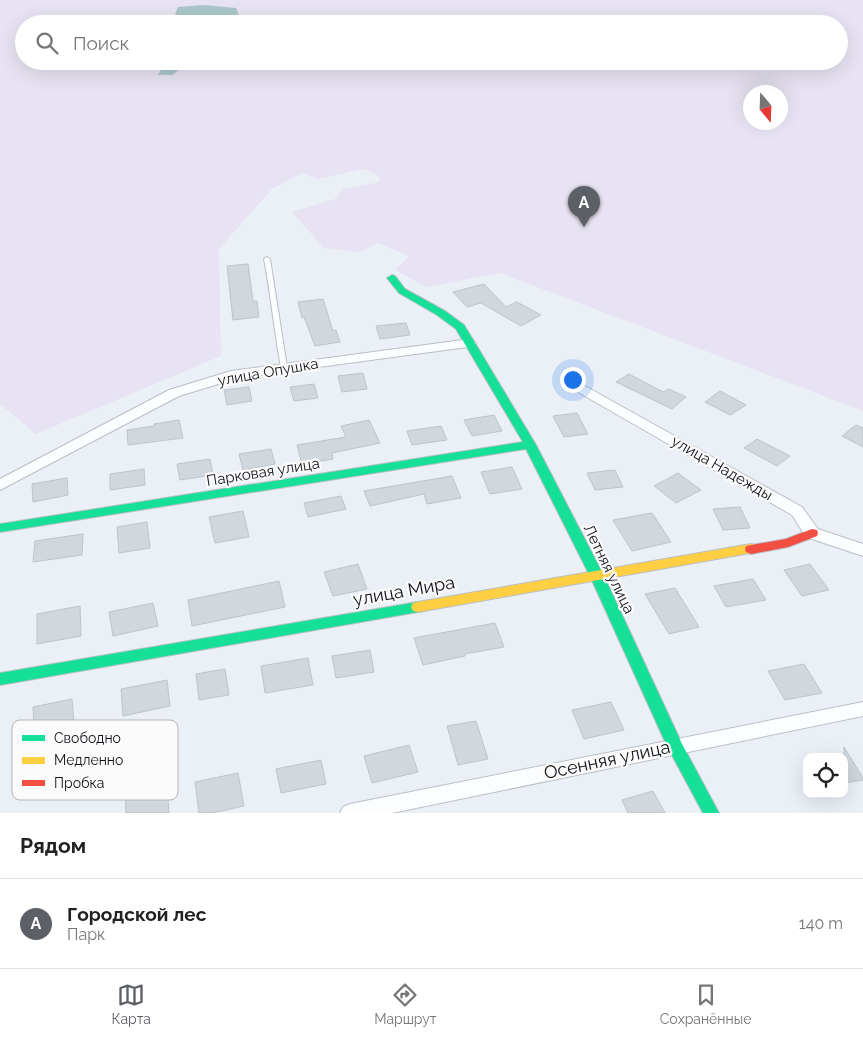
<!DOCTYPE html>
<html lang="ru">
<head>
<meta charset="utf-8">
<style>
  :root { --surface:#fff; --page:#f2f2f2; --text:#222; --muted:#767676; --line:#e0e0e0; --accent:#5c6066 }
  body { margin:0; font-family:Raleway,sans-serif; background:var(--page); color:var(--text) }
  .controls { position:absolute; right:15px; bottom:15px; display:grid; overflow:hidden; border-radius:10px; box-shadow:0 5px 20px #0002 }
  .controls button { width:45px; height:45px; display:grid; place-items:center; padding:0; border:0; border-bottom:1px solid var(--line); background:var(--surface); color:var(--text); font:25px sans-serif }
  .compass { position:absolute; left:743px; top:85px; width:45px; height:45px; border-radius:50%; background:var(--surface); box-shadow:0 5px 20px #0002; rotate:161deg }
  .you { position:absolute; left:572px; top:379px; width:18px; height:18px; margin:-12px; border:4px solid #fff; border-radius:50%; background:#1a73e8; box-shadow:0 0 0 8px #1a73e833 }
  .badge { display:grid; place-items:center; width:32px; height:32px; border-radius:50%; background:var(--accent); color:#fff; font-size:16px; font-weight:700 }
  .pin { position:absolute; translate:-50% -41px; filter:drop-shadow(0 1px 2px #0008) }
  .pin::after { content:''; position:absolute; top:26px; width:18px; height:15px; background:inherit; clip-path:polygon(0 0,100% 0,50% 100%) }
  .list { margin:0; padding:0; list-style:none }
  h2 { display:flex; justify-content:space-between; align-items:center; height:65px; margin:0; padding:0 20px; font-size:21px }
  h2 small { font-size:16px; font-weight:400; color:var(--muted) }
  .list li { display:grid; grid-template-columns:32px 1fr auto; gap:15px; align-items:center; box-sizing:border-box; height:90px; padding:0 20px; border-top:1px solid var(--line) }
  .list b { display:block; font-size:19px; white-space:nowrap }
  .list p { margin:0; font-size:16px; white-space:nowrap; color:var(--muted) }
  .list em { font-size:16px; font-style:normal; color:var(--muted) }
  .icon { flex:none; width:28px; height:28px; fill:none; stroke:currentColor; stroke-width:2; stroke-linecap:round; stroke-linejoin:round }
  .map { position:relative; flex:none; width:863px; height:813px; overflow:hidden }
  .search { position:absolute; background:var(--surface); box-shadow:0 5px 20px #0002; left:15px; right:15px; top:15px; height:55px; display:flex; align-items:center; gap:12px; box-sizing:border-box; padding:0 18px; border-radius:28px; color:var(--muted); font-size:19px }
  .sheet { height:155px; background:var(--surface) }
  nav { display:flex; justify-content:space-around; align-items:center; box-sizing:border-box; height:70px; border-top:1px solid var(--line); background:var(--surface); font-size:14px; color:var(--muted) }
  nav a { display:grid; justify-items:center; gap:2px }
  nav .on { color:var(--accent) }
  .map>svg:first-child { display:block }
</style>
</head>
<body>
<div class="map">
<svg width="863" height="813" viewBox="0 0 863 813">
  <rect width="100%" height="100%" fill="#ebf0f7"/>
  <!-- green -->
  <path fill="#e8e3f2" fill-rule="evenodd" d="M0,0H863V411L500,273L427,287L395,270L409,256L378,243L360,252L324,248L292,212L335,199L343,189L380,182L379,176L364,169L318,179L302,173L272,189L219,249L221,356L36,434L0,404ZM24,24H839V61H24ZM750,92H780V122H750Z"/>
  <!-- water -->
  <g fill="#abc7cc">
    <polygon points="204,5 236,8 240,18 256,24 190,24 175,14 178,7"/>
    <polygon points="170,61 191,61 172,75 158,75 162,68"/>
  </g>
  <!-- building -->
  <g fill="#d0d8de" stroke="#bec4c9">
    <polygon points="248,264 253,301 257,301 259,317 233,320 227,266"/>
    <polygon points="484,284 506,307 517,302 541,315 521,326 481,303 467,307 453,292"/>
    <polygon points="323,299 333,331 336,330 340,342 315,346 304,317 302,318 298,302"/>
    <polygon points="406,323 410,335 380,339 376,326"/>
    <polygon points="363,373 367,389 342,392 338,376"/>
    <polygon points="629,374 663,392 669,389 686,397 672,409 616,382"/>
    <polygon points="314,384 318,398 294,401 290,387"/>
    <polygon points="249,387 252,401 227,405 224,390"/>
    <polygon points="720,391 746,405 730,415 705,402"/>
    <polygon points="577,413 588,434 564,437 553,416"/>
    <polygon points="494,415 502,431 472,436 464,420"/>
    <polygon points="179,420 183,438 128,445 127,430 154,426 154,424"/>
    <polygon points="369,420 380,443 332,453 333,459 302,464 297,445 346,437 341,426"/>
    <polygon points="856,425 863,428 863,447 842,436"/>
    <polygon points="441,426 447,440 412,445 407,431"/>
    <polygon points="757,439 790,456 777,466 744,448"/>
    <polygon points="271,449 275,464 243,470 239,454"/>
    <polygon points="210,459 213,475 180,480 177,464"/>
    <polygon points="512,467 522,489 490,494 481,472"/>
    <polygon points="144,469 145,485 110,490 110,474"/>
    <polygon points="615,470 623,487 595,490 587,473"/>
    <polygon points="678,473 701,490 676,503 654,486"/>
    <polygon points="452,476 461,498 427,504 424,494 370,506 364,491"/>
    <polygon points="67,478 68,495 33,502 32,484"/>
    <polygon points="341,496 346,509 308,517 304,503"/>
    <polygon points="740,507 750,528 723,530 713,509"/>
    <polygon points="243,511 249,537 215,543 209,517"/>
    <polygon points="652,513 671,542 632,551 613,520"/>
    <polygon points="147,522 150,548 119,553 117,527"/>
    <polygon points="83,534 82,555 33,562 35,541"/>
    <polygon points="358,564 367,589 333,596 324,572"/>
    <polygon points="810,564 829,590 802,596 784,570"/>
    <polygon points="753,579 766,600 726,607 714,586"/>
    <polygon points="279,581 285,607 192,626 188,600"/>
    <polygon points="675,588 699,627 669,634 645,594"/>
    <polygon points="153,603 158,626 113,636 109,612"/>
    <polygon points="80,606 81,636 37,644 37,614"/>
    <polygon points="495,623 504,647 465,654 465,656 423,665 414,638"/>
    <polygon points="370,650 374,672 336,678 332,656"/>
    <polygon points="308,658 313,685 265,693 261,666"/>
    <polygon points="804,664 822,693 785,700 768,671"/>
    <polygon points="225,669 229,695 199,700 196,674"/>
    <polygon points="167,680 170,706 123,716 121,689"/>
    <polygon points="72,699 74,724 34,733 33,707"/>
    <polygon points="611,702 624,730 584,739 572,710"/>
    <polygon points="476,721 488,759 458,765 447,726"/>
    <polygon points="409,745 418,772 372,783 364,756"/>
    <polygon points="844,747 863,778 863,780 844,783"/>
    <polygon points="321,760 326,784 281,793 276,769"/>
    <polygon points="166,773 169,813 126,813 125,781"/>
    <polygon points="238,773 244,806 212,813 199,813 195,782"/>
    <polygon points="653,791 665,813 628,813 622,800"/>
  </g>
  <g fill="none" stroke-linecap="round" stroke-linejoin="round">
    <!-- lane casing -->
    <g stroke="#babec5" stroke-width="2">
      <path id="lane" d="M267,257L270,259L287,367L284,369L281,367C274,331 271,295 264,259Z"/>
    </g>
    <!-- street casing -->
    <g stroke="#babec5" stroke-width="2">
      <g id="street">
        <polygon points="470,339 476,343 475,346 238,378 179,396 0,490 0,479 169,390 231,371"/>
        <polygon points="576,381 802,507 818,529 863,544 863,556 806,537 792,515 571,388 569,385"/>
        <polygon points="863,702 863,716 392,813 340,813 343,807 350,804"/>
      </g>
    </g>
    <!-- fast casing -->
    <g stroke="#babec5" stroke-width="2">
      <g id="fast">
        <polygon points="392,275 395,276 405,289 445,311 464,325 475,343 536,445 604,576 682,744 719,813 703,813 667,746 590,576 526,449 0,532 0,524 523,442 456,329 437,315 399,293 387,278"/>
        <polygon points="418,602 423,603 425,607 423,611 418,612 0,685 0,673"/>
      </g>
    </g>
    <!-- slow casing -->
    <g stroke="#babec5" stroke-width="2">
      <polygon id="slow" points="751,544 756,546 757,549 756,552 418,612 413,611 411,607 413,603 418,602"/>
    </g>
    <!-- jam casing -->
    <g stroke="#babec5" stroke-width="2">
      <polygon id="jam" points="812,529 817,530 818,533 817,536 788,547 751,554 746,552 745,549 746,546 786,539"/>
    </g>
    <!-- lane -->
    <use href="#lane" fill="#fcfdfe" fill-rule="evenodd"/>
    <!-- street -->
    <use href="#street" fill="#fcfdfe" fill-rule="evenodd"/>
    <!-- fast -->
    <use href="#fast" fill="#16e098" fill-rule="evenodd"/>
    <!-- slow -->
    <use href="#slow" fill="#ffcf43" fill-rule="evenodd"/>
    <!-- jam -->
    <use href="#jam" fill="#f24e42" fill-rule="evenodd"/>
  </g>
  <g text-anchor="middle" stroke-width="4.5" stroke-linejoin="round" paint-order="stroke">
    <!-- street labels -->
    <g font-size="15" fill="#0f1218" stroke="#fbfbfb">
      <text transform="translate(268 372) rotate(-10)" y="5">улица Опушка</text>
      <text transform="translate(722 468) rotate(30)" y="5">улица Надежды</text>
      <text transform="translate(263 472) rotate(-9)" y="5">Парковая улица</text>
      <text transform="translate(609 569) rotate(64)" y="5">Летняя улица</text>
    </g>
    <!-- near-street labels -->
    <g font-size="18" fill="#0f1218" stroke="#fbfbfb">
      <text transform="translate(404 591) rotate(-10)" y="6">улица Мира</text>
      <text transform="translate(607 760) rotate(-12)" y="6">Осенняя улица</text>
    </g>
  </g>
  <!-- legend -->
  <rect x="12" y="720" width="166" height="80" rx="8" fill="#fbfbfb" stroke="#b4b5b7" stroke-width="1"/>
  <rect x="22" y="735" width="23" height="6" fill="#16e098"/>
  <rect x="22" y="757" width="23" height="7" fill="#ffcf43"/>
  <rect x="22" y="780" width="23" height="6" fill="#f24e42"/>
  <g font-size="14" fill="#0f1218">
    <text x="54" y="743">Свободно</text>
    <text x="54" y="765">Медленно</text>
    <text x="54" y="788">Пробка</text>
  </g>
</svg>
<div class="controls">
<button><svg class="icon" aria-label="locate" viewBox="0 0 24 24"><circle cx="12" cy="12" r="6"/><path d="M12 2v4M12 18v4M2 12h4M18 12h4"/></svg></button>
</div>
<svg class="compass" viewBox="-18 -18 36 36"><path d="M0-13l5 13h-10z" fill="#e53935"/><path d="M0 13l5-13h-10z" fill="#767676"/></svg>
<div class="you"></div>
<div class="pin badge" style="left:584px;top:227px">A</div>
<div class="search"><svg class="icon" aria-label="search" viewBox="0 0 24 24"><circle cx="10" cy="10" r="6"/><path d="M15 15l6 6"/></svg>Поиск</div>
</div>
<section class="sheet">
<h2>Рядом<small></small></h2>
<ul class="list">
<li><span class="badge">A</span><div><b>Городской лес</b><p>Парк</p></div><em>140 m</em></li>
</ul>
</section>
<nav>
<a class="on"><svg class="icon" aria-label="map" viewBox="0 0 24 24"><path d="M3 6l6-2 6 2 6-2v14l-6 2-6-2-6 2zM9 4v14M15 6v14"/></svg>Карта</a>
<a><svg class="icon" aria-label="directions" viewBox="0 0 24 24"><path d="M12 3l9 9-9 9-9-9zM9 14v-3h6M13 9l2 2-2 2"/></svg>Маршрут</a>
<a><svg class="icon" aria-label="saved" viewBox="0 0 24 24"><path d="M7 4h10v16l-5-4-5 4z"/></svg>Сохранённые</a>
</nav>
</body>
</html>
